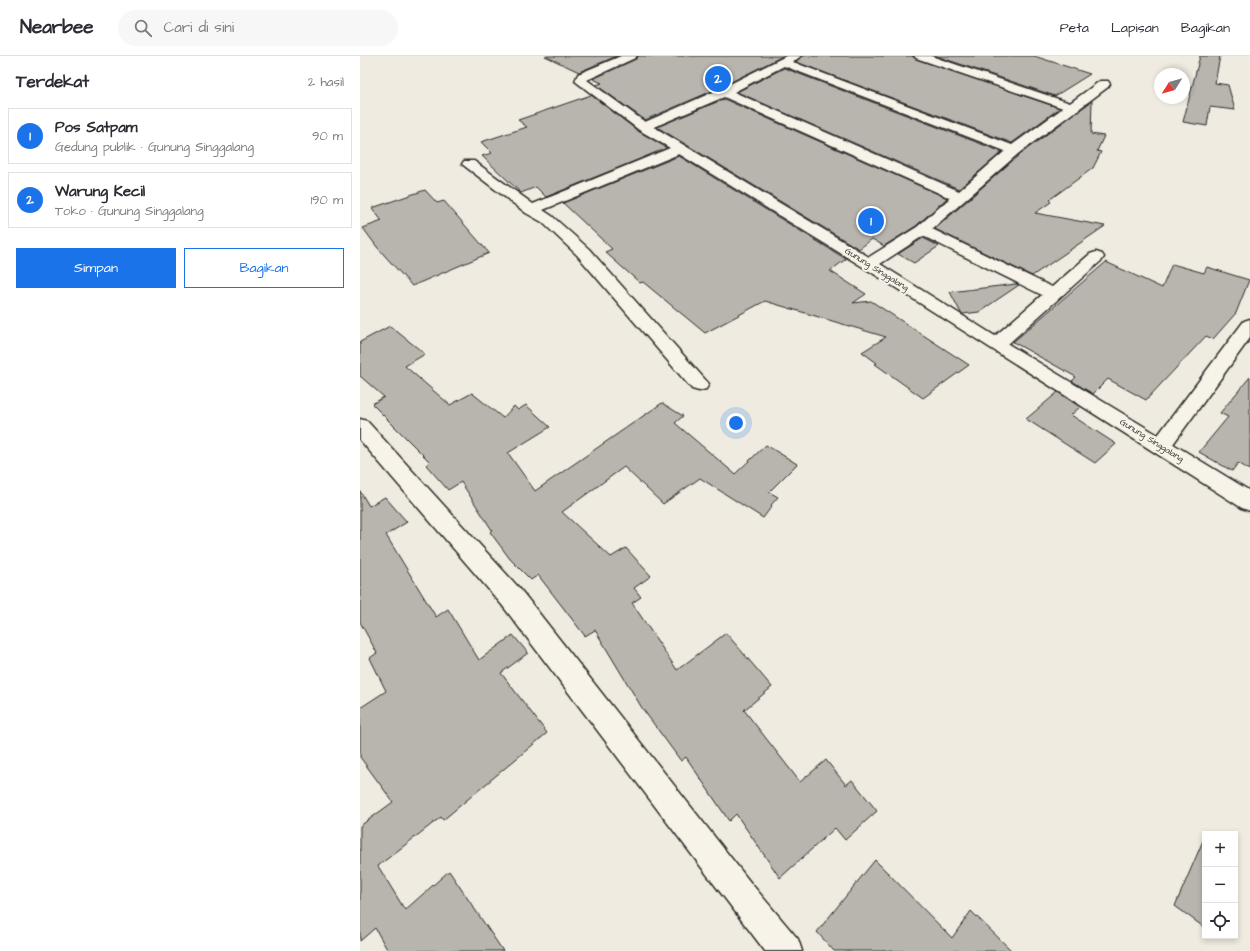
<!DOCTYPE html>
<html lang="id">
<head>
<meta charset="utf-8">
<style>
  :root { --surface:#fff; --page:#f7f7f7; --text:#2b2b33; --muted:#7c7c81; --line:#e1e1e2; --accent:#1a73e8 }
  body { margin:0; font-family:"Architects Daughter",sans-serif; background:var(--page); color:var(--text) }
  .controls { position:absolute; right:12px; bottom:12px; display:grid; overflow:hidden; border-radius:0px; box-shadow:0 2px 6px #0003 }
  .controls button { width:36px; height:36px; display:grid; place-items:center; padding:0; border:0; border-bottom:1px solid var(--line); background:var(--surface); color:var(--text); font:20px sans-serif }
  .compass { position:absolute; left:794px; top:12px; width:36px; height:36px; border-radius:50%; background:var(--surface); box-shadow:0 2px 6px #0003; rotate:233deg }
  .you { position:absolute; left:376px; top:367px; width:14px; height:14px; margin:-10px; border:3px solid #fff; border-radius:50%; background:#1a73e8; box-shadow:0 0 0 6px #1a73e833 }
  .badge { display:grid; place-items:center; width:26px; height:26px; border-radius:50%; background:var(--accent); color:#fff; font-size:13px; font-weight:700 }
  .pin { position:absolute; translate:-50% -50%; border:2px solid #fff; box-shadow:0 1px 4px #0006 }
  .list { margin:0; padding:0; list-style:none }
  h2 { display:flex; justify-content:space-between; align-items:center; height:52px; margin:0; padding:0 16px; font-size:17px }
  h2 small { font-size:13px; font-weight:400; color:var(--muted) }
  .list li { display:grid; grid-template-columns:26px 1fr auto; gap:12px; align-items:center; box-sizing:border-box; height:56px; margin:0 8px 8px; padding:0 8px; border:1px solid var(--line); border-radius:0px }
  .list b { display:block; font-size:15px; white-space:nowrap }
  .list p { margin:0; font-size:13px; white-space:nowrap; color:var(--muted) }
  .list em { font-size:13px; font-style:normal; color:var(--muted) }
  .actions { display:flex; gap:8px; padding:12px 16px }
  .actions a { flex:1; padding:9px 0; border:1px solid var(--accent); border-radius:0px; text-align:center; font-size:14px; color:var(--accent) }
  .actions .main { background:var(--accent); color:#fff }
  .icon { flex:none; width:22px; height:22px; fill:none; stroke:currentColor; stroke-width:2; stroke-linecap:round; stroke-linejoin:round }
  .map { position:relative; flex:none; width:890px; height:895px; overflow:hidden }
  header { display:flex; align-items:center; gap:24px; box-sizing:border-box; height:56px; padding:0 20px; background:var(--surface); border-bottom:1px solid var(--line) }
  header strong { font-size:19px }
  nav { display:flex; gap:22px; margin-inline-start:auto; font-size:14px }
  .search { width:280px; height:36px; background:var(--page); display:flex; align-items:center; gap:10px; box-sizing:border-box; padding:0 14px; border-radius:22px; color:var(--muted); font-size:15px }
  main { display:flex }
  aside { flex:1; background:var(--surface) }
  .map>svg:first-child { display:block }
</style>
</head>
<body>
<header>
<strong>Nearbee</strong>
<div class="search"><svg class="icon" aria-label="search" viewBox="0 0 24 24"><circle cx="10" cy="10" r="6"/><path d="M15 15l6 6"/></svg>Cari di sini</div>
<nav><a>Peta</a><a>Lapisan</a><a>Bagikan</a></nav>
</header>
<main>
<aside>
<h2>Terdekat<small>2 hasil</small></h2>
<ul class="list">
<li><span class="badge">1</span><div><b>Pos Satpam</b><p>Gedung publik · Gunung Singgalang</p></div><em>90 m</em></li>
<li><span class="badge">2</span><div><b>Warung Kecil</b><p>Toko · Gunung Singgalang</p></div><em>190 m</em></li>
</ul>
<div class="actions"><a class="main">Simpan</a><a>Bagikan</a></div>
</aside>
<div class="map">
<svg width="890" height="895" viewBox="0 0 890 895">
  <rect width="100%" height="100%" fill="#efebe0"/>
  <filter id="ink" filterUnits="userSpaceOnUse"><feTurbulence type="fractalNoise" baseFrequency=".025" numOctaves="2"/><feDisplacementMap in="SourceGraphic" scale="8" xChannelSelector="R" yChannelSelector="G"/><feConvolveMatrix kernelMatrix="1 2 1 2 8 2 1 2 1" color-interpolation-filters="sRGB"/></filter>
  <g filter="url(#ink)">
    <!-- building -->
    <g fill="#b8b5ae" stroke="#2b2b2b">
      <polygon points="185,0 257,0 219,16"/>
      <polygon points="278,0 423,0 359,32 285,64 236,29 242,27 233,23 276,3"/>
      <polygon points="442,0 552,0 556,3 700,52 652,87 436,6"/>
      <polygon points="576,0 674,0 730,18 695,40"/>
      <polygon points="840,0 860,0 855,27 868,29 875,54 850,51 847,70 823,66"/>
      <polygon points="424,12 642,96 599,133 377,36"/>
      <polygon points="231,39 278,75 307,92 186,141 176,131 161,137 122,100 132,97 121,86 167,71 158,64"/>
      <polygon points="364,43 587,142 556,170 524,190 512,183 499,193 297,71"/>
      <polygon points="732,45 731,78 744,80 737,95 741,96 733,112 689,144 691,146 675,157 745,170 672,220 575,173 660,98"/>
      <polygon points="319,100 486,203 470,215 506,238 493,247 511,245 609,309 563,342 515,308 517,307 502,296 526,281 405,245 345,277 283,226 280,227 245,196 252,193 203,147"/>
      <polygon points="65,134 77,147 84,145 129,197 52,230 17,191 3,172 22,165 12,152"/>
      <polygon points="563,182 579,190 554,207 538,198"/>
      <polygon points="746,206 802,232 812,208 844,217 847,211 889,224 876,257 853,283 846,280 786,344 748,323 733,338 712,325 716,321 653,286"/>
      <polygon points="656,228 659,229 619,256 603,258 601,257 590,236"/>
      <polygon points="30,270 65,298 45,310 90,349 112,337 143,362 154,350 158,354 166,349 190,371 148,397 175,435 302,347 323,360 315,367 375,418 406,389 437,408 409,436 418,441 411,449 412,450 403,462 340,422 303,448 264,411 202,456 251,501 266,492 291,520 274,532 281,541 272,547 317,614 366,577 412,631 384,654 440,726 466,704 486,729 492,724 517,755 485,784 475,772 420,822 376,758 369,765 326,701 321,705 282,652 235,574 225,580 178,519 171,524 150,503 130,476 132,474 101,426 88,434 66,409 70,406 12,348 24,341 0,320 0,286"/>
      <polygon points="890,321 890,414 878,407 872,415 839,396 868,361 860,357"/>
      <polygon points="698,336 720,351 711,359 756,388 735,407 666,363"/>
      <polygon points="0,435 9,450 25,441 47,466 26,479 76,561 88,553 119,604 153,579 168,597 141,617 187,677 83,764 81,761 18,810 45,854 89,815 143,895 28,895 15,872 0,885 0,770 33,746 0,701 0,652 26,635 10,602 17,597 0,566"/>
      <polygon points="845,780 845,872 815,850"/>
      <polygon points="515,804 592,882 611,855 652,895 474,895 457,876"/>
    </g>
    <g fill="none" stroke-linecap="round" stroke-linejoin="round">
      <!-- minor casing -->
      <g stroke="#2b2b2b" stroke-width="3">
        <g id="minor">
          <path d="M261,0H277L275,2L227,24L285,66L360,33L426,0H441L433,6L652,89L703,52L556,2L554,0H571L710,47L740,25H748L750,28L748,31L720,52L718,55L714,56L659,97L572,173L692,231L730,198L736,196L742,198L744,201L742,204L648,288L798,379L884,265L890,263V282L813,388L890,435V455L882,452L503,211L319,98L183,154L192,160L229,193L349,328L346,333L339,335L332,333L217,199L182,166L166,157L102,108L104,105H114L173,148L310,92L279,74L215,25L218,18ZM424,10L645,95L599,135L374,36ZM364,41L590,142L557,171L509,201L294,71ZM563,180L682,239L635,280L520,208Z"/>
          <polygon points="0,363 7,365 160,533 390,826 438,883 442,895 405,895 142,549 0,384"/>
        </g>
      </g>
      <!-- minor -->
      <use href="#minor" fill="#f7f3e8" fill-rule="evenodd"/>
    </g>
  </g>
  <g text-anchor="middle" stroke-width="4" stroke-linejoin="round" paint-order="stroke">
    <!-- far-street labels -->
    <g font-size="9" fill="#2b2b2b" stroke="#f7f3e8">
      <text transform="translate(517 213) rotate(32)" y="3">Gunung Singgalang</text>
      <text transform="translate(792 384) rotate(32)" y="3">Gunung Singgalang</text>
    </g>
  </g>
</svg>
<div class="controls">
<button>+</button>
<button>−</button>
<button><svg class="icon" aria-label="locate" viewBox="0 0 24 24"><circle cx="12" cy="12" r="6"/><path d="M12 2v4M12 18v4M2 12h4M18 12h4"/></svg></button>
</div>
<svg class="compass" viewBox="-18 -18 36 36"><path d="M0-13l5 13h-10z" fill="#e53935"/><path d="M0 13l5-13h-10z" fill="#7c7c81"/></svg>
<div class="you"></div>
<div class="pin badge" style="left:511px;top:165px">1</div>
<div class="pin badge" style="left:358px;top:23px">2</div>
</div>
</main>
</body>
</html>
